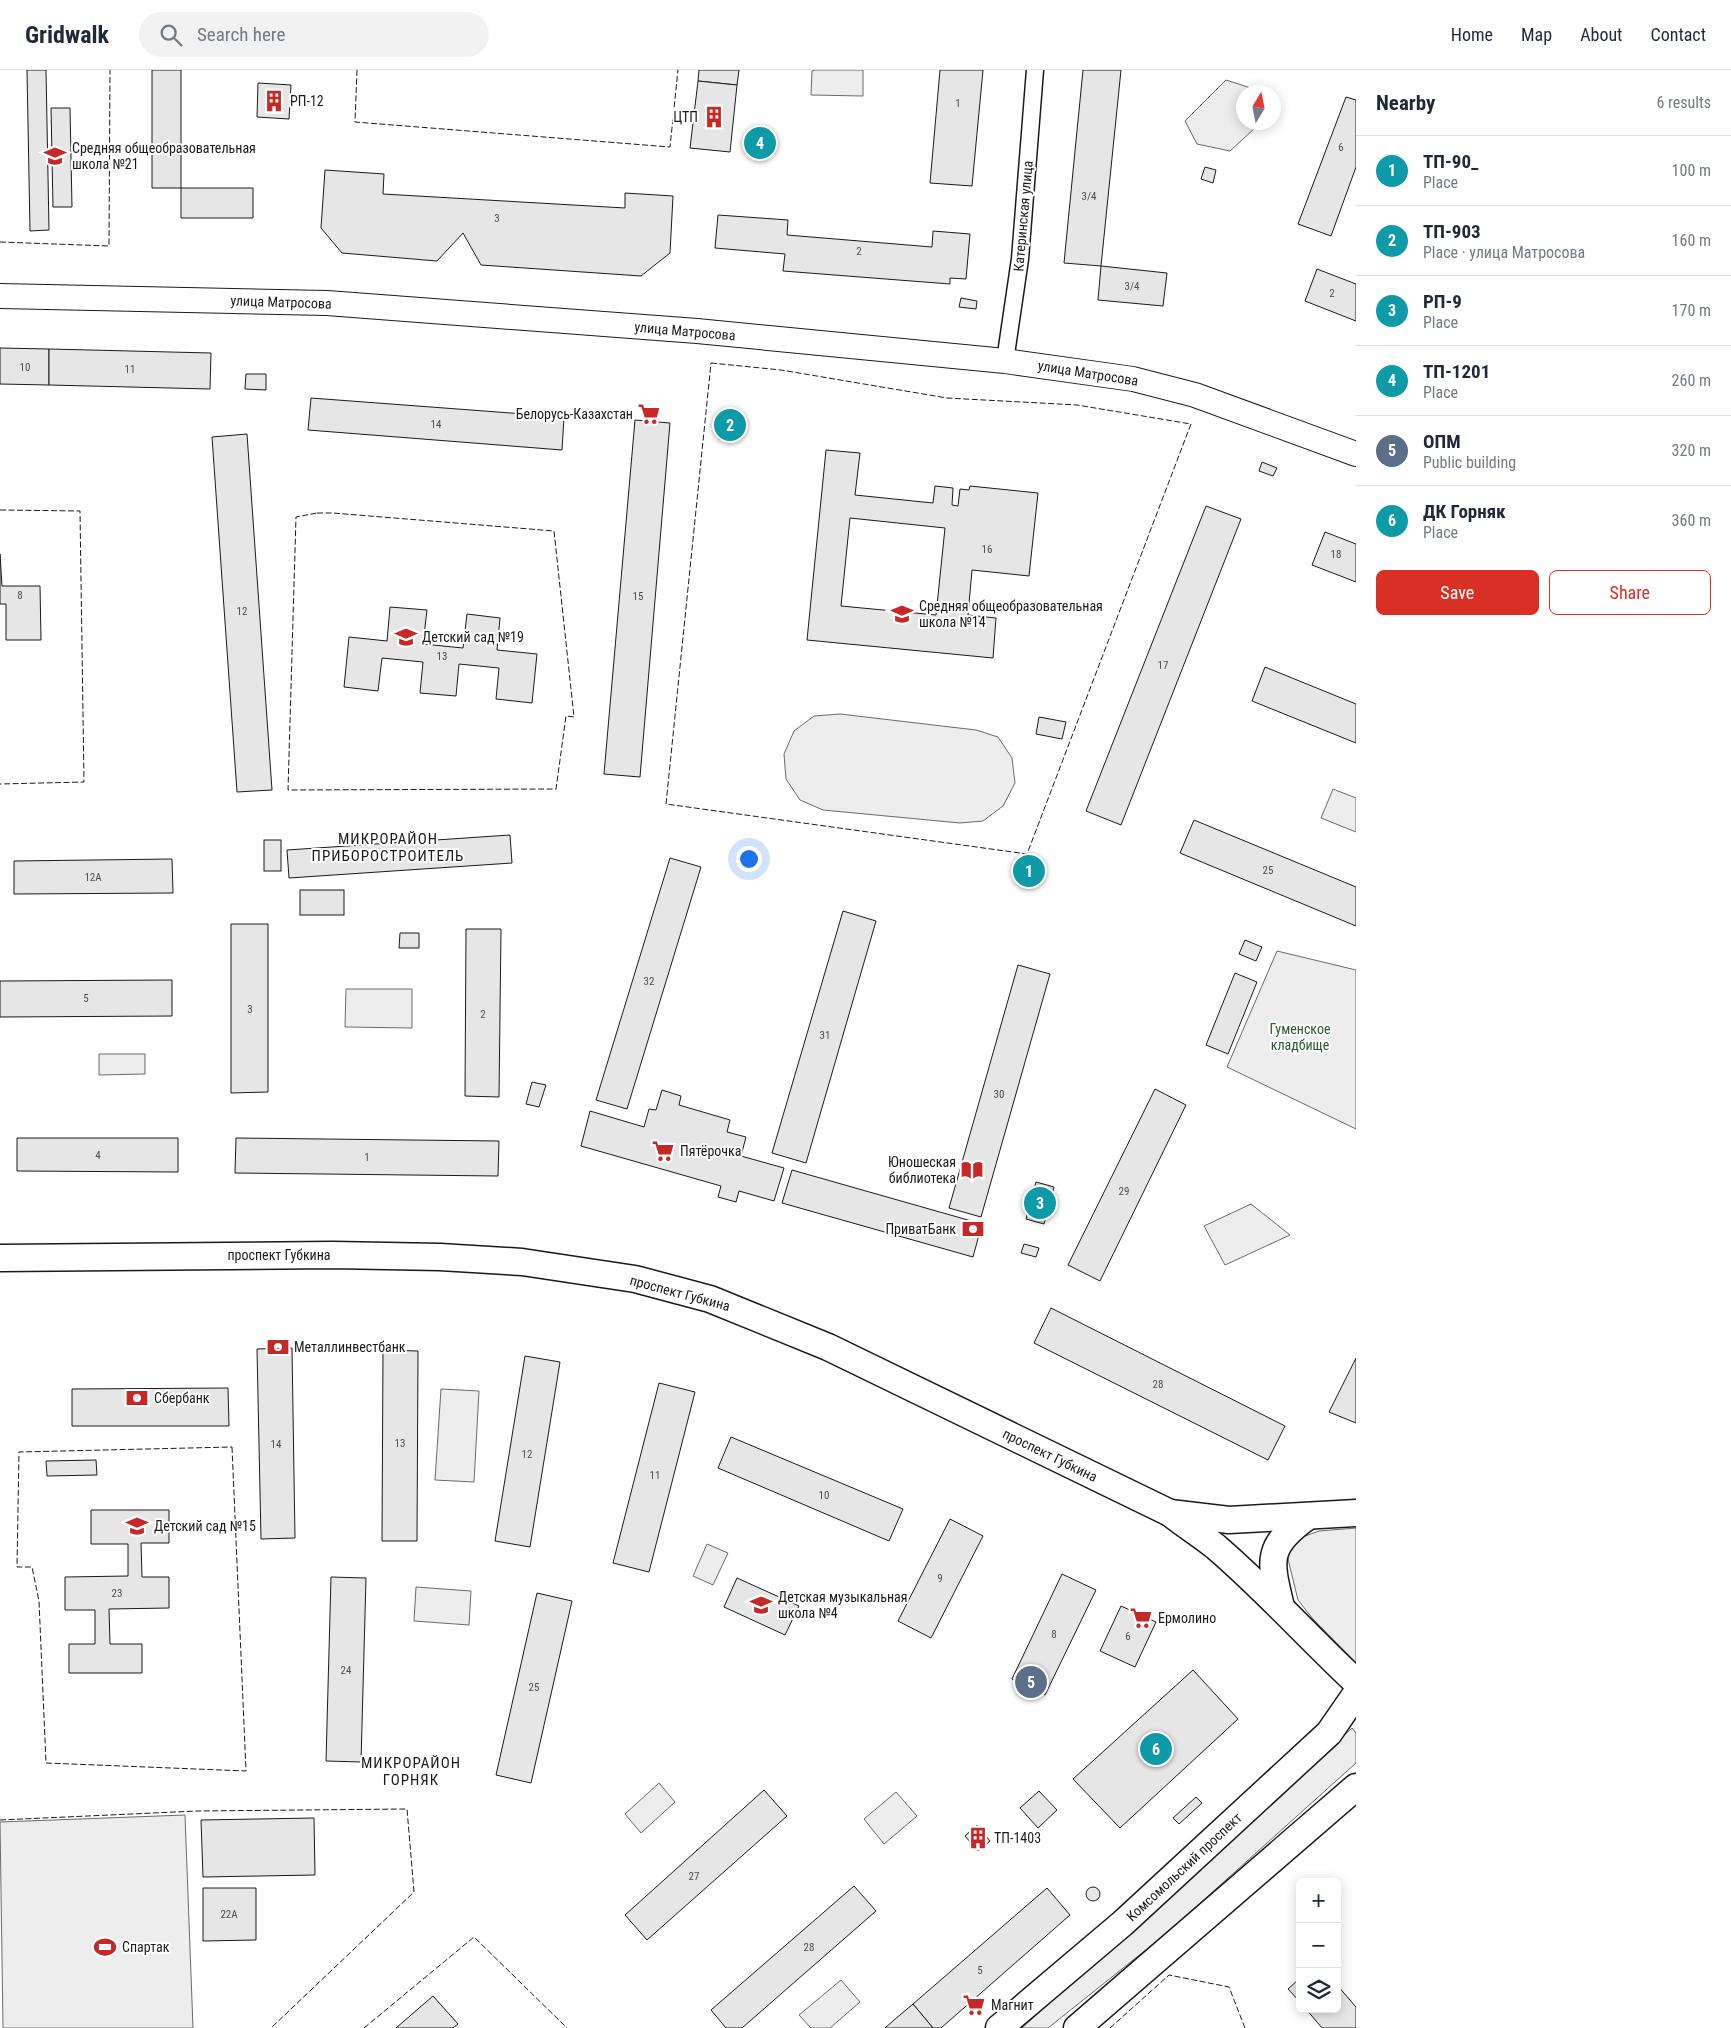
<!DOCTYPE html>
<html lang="en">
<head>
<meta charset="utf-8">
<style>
  :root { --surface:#fff; --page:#f2f2f3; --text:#1f2937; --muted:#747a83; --line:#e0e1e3; --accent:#d93025 }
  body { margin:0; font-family:"Roboto Condensed",sans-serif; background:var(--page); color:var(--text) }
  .controls { position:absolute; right:15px; bottom:15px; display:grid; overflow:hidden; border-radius:8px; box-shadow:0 2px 12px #0003 }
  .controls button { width:45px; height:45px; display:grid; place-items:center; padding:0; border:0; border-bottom:1px solid var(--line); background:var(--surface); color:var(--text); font:25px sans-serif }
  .compass { position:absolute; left:1236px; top:15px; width:45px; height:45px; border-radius:50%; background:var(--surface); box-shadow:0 2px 12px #0003; rotate:10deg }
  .you { position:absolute; left:748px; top:788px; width:18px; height:18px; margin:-12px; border:4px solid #fff; border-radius:50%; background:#1a73e8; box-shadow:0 0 0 8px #1a73e833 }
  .badge { display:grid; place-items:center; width:32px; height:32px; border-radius:50%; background:var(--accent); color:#fff; font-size:16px; font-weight:700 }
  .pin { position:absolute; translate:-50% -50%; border:2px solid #fff; box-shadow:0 1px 5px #0006 }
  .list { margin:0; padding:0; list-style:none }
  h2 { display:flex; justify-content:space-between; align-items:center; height:65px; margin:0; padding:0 20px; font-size:21px }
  h2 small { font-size:16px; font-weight:400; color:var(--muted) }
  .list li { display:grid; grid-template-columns:32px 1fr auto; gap:15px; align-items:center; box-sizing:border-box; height:70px; padding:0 20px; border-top:1px solid var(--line) }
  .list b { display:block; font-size:19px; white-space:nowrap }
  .list p { margin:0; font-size:16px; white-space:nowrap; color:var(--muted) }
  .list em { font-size:16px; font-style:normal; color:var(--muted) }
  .actions { display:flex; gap:10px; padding:15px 20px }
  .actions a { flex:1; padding:11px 0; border:1px solid var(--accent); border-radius:8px; text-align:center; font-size:18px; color:var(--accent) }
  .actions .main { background:var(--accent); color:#fff }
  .icon { flex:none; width:28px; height:28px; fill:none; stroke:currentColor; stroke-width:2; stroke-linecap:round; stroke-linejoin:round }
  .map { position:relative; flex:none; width:1356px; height:1958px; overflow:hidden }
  header { display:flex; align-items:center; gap:30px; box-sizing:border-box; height:70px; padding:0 25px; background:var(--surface); border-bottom:1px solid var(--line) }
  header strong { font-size:24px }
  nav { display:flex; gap:28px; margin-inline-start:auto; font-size:18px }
  .search { width:350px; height:45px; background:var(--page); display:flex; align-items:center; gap:12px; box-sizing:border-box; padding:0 18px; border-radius:28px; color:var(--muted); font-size:19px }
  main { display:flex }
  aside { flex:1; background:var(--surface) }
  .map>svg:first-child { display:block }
</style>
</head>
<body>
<header>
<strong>Gridwalk</strong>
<div class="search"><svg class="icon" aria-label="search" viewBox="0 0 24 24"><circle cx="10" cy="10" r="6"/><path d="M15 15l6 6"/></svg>Search here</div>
<nav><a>Home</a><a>Map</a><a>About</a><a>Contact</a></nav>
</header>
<main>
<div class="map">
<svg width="1356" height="1958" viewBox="0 0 1356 1958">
  <rect width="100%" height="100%" fill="#fff"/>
  <!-- green -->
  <g fill="#ededed" stroke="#6a6a6a">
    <polygon points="815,0 863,0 863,26 811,25 812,1"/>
    <polygon points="1226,10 1263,22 1244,22 1244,52 1258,53 1256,57 1230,81 1197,74 1185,51"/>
    <polygon points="840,644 976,660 998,667 1012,688 1015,713 1003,736 983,751 960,753 823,740 800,730 786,709 784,684 794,661 814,646"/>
    <polygon points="1333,719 1356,728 1356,762 1321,748"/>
    <polygon points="1277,881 1356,900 1356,1059 1227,997"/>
    <polygon points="346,919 412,919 412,958 345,957"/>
    <polygon points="99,984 145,984 145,1004 99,1005"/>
    <polygon points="1251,1134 1290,1165 1225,1195 1204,1156"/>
    <polygon points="441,1319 479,1321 474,1412 435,1410"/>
    <polygon points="1356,1458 1356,1593 1313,1549 1298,1530 1288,1489 1291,1477 1300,1468 1319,1461"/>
    <polygon points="707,1474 728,1483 713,1515 693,1506"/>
    <polygon points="416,1517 471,1521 469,1555 414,1551"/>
    <polygon points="1352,1658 1356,1663 1356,1693 1167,1863 1048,1958 1022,1958"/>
    <polygon points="659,1713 675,1732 641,1763 625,1744"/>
    <polygon points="896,1722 917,1746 884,1774 864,1749"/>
    <polygon points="185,1745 193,1958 3,1958 0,1752"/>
    <polygon points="841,1910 860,1932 830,1958 811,1958 799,1945"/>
  </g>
  <!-- building -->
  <g fill="#e6e6e6" stroke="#1a1a1a" fill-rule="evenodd">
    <polygon points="27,0 46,0 49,160 30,161"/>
    <polygon points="152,0 181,0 181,118 253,118 253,148 181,148 181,118 152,118"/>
    <polygon points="699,0 739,0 737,15 698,11"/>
    <polygon points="940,0 983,0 972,116 930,113"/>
    <polygon points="1083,0 1121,0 1101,196 1064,193"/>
    <polygon points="698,11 737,15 730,82 690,78"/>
    <polygon points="258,13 291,15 289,49 257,47"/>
    <polygon points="1346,27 1356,30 1356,97 1331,166 1298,154"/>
    <polygon points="51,38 70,38 72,137 53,137"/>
    <polygon points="755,58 770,60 766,87 751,85"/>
    <polygon points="1205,97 1216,100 1213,113 1201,109"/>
    <polygon points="325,100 384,104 383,124 625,138 625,123 673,126 670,183 641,206 481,195 463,163 437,191 342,183 321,158"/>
    <polygon points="718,145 788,150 787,165 932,177 933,161 970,164 966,209 950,208 950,214 783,201 785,184 715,178"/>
    <polygon points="1101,196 1167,203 1163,236 1098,230"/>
    <polygon points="1317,199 1356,214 1356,251 1305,231"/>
    <polygon points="961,228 977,231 976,239 959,237"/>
    <polygon points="0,278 49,279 49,315 0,314"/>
    <polygon points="49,279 211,283 210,319 49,315"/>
    <polygon points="246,304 266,304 266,320 245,319"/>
    <polygon points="311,328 564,347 562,380 308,360"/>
    <polygon points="723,339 739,341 736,371 719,369"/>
    <polygon points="635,350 670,353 640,707 604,704"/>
    <polygon points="247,364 272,720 237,722 212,367"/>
    <path d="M826,380L860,383L855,425L933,433L935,416L953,418L952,435L958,436L960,419L969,420L970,416L1038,423L1029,506L972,500L968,545L996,548L993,588L807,570ZM850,448L945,458L936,545L841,536Z"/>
    <polygon points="1262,392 1277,398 1273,406 1259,401"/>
    <polygon points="1206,436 1241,449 1121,755 1086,741"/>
    <polygon points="1325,462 1356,474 1356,512 1312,495"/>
    <polygon points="0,484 2,516 40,516 41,570 6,570 6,534 0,534"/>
    <polygon points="390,537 427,540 423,574 463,578 467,544 500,548 497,580 537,584 532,633 496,629 499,598 459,594 456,626 420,623 423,592 382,588 378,621 344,617 349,567 387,571"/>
    <polygon points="1265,597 1356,634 1356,673 1252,631"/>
    <polygon points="1039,647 1066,652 1062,669 1036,664"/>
    <polygon points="1194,750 1356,817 1356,856 1180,783"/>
    <polygon points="510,765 512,793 289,808 287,780"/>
    <rect x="264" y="770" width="17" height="31"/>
    <polygon points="1027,784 1042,790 1032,818 1017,812"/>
    <polygon points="670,788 701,797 627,1039 596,1030"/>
    <polygon points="172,789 173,823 14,824 14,791"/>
    <rect x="300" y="820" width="44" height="25"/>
    <polygon points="843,841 876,851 806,1093 772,1083"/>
    <polygon points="231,854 268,854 268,1022 231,1023"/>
    <polygon points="466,859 501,859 499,1027 465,1026"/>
    <polygon points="400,863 419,863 419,878 399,878"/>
    <polygon points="1245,870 1262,877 1256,891 1239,884"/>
    <polygon points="1018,895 1050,904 981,1147 949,1138"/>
    <polygon points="1235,903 1257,912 1228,984 1206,975"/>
    <polygon points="172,910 172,946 0,947 0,911"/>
    <polygon points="532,1012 546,1015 539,1037 526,1034"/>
    <polygon points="1155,1019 1186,1035 1100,1211 1068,1195"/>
    <polygon points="662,1020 681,1026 679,1035 730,1050 727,1062 746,1067 741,1086 784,1098 774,1131 739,1121 736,1132 718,1127 721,1116 581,1076 590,1041 644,1057 649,1039 656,1040"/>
    <polygon points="17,1068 178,1068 178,1102 17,1101"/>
    <polygon points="236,1068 499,1071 498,1106 235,1103"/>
    <polygon points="792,1100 982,1154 973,1187 782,1133"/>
    <polygon points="1036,1112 1054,1117 1044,1154 1026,1149"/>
    <polygon points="1024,1174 1039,1178 1036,1187 1021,1183"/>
    <polygon points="1051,1238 1285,1356 1268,1390 1034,1273"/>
    <polygon points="292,1278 295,1468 261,1469 257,1279"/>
    <polygon points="383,1280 418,1281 417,1471 382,1471"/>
    <polygon points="525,1286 560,1292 530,1477 495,1471"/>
    <polygon points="1356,1288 1356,1353 1329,1342"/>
    <polygon points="659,1313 695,1322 649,1502 613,1493"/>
    <polygon points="228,1318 229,1356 72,1356 72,1319"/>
    <polygon points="731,1367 903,1439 889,1471 718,1398"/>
    <polygon points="96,1390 97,1405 47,1406 46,1391"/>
    <polygon points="91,1440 169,1440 169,1473 141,1473 142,1507 169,1507 169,1538 109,1539 110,1574 142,1574 142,1603 69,1603 69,1574 95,1574 95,1540 65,1540 65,1507 128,1506 128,1474 91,1474"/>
    <polygon points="950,1449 983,1466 931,1568 898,1551"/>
    <polygon points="1062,1504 1096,1520 1045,1625 1012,1609"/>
    <polygon points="331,1507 366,1508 361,1692 326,1691"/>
    <polygon points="737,1508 799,1536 785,1565 724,1537"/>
    <polygon points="537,1523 572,1531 531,1713 496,1705"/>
    <polygon points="1121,1536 1156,1552 1135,1597 1100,1581"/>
    <polygon points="1193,1600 1238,1649 1120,1758 1073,1709"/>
    <polygon points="764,1720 787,1746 647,1870 625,1845"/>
    <polygon points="1039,1721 1057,1740 1038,1758 1020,1738"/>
    <polygon points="1196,1727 1202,1733 1179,1754 1173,1748"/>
    <polygon points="314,1748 315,1805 203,1807 201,1750"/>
    <polygon points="977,1755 990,1771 978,1781 965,1766"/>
    <polygon points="854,1816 876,1841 742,1958 726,1958 711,1940"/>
    <circle cx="1093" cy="1824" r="7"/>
    <polygon points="203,1818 256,1818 256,1870 203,1871"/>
    <polygon points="1047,1818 1070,1845 941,1958 933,1958 913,1934"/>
    <polygon points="1300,1908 1300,1932 1288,1919"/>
    <polygon points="1337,1915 1356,1937 1356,1958 1322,1958 1306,1939 1337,1939"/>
    <polygon points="433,1926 458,1954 453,1958 396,1958"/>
    <polygon points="913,1934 933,1958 885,1958 894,1950"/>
  </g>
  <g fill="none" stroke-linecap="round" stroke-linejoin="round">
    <!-- minor casing -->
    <g stroke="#1a1a1a" stroke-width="19">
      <polyline id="minor" points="1005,291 1020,189 1035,0"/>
    </g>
    <!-- secondary casing -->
    <g stroke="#1a1a1a" stroke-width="26">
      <polyline id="secondary" points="0,226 327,233 697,261 1005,291 1133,309 1195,325 1356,384"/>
    </g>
    <!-- primary casing -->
    <g stroke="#1a1a1a" stroke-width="29">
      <g id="primary">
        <path d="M0,1188L333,1185L440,1187L522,1192L635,1209L710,1229L828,1277L1170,1443C1185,1455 1201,1465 1216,1477C1265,1519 1309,1568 1356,1612"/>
        <polyline points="1170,1443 1229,1450 1356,1443"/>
        <path d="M1281,1537C1270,1491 1265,1477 1307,1447"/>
        <polyline points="999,1958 1123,1853 1329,1663 1356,1624"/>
        <polyline points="1077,1958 1356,1717"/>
      </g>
    </g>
    <!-- minor -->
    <use href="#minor" stroke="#fff" stroke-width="16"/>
    <!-- secondary -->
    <use href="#secondary" stroke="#fff" stroke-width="24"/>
    <!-- primary -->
    <use href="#primary" stroke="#fff" stroke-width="26"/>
    <!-- fence -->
    <g stroke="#1a1a1a" stroke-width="1" stroke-dasharray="6 2.5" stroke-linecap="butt">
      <polyline points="357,0 355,52 670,77 678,0"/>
      <polyline points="0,172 109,176 110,0"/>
      <polygon points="711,293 781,300 947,328 1077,335 1191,354 1027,784 666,734"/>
      <polyline points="0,440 80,441 84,712 0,714"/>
      <polygon points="317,443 333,443 554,461 574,647 566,646 556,719 288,720 296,447"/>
      <polygon points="232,1377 246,1701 46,1693 39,1531 32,1497 17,1497 19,1382"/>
      <polyline points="0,1750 197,1741 407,1739 414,1822 271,1958"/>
      <polyline points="364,1958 474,1867 567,1958"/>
      <polyline points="1110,1958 1169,1905 1229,1917 1245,1958"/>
    </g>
  </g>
  <!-- icons -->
  <defs>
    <g id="building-bare" transform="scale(1.725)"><path d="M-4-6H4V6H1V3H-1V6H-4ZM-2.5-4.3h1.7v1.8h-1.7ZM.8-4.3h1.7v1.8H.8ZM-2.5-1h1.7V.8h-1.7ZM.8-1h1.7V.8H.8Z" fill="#c62828" stroke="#fff" stroke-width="2.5" paint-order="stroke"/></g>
    <g id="school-bare" transform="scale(1.725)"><path d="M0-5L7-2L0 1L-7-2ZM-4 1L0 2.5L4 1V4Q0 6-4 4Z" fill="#c62828" stroke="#fff" stroke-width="2.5" paint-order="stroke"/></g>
    <g id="supermarket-bare" transform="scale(1.725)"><path d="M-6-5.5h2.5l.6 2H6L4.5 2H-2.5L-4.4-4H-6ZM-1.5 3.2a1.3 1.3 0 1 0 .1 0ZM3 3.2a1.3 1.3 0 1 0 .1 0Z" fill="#c62828" stroke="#fff" stroke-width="2.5" paint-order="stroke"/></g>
    <g id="library-bare" transform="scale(1.725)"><path d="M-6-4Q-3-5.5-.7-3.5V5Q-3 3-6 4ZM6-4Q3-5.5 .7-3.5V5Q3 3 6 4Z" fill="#c62828" stroke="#fff" stroke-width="2.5" paint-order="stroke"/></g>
    <g id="bank-bare" transform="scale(1.725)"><path d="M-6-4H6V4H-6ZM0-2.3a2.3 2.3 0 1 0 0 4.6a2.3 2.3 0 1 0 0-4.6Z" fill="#c62828" stroke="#fff" stroke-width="2.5" paint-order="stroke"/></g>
    <g id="stadium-bare" transform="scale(1.725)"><path d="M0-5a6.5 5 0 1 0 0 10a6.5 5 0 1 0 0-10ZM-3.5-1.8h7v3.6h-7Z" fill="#c62828" stroke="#fff" stroke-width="2.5" paint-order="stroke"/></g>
  </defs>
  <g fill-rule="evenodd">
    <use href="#building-bare" x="274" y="31"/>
    <use href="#building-bare" x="714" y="47"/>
    <use href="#school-bare" x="55" y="86"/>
    <use href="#supermarket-bare" x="649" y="344"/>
    <use href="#school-bare" x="902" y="544"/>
    <use href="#school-bare" x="406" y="567"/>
    <use href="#supermarket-bare" x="663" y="1081"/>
    <use href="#library-bare" x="972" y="1100"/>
    <use href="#bank-bare" x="973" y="1159"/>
    <use href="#bank-bare" x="278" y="1277"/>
    <use href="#bank-bare" x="137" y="1328"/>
    <use href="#school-bare" x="137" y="1456"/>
    <use href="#school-bare" x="761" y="1535"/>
    <use href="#supermarket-bare" x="1141" y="1548"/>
    <use href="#building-bare" x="978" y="1768"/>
    <use href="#stadium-bare" x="105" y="1877"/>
    <use href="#supermarket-bare" x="974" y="1935"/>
  </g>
  <g text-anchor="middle" stroke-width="4" stroke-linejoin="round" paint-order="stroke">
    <!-- number labels -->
    <g font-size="11" fill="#4d4d4d">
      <text x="958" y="37">1</text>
      <text x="1341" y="81">6</text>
      <text x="1089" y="130">3/4</text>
      <text x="497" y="152">3</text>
      <text x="859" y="185">2</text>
      <text x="1132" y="220">3/4</text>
      <text x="1332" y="227">2</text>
      <text x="25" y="301">10</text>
      <text x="130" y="303">11</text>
      <text x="436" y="358">14</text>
      <text x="987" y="483">16</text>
      <text x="1336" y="488">18</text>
      <text x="20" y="529">8</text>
      <text x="638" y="530">15</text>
      <text x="242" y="545">12</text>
      <text x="442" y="590">13</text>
      <text x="1163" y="599">17</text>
      <text x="1268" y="804">25</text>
      <text x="93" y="811">12А</text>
      <text x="649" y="915">32</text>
      <text x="86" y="932">5</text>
      <text x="250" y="943">3</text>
      <text x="483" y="948">2</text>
      <text x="825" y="969">31</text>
      <text x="999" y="1028">30</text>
      <text x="98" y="1089">4</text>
      <text x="367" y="1091">1</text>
      <text x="1124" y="1125">29</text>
      <text x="1158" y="1318">28</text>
      <text x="400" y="1377">13</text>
      <text x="276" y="1378">14</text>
      <text x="527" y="1388">12</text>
      <text x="655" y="1409">11</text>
      <text x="824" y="1429">10</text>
      <text x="940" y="1512">9</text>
      <text x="117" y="1527">23</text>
      <text x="1054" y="1568">8</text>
      <text x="1128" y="1570">6</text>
      <text x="346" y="1604">24</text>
      <text x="534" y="1621">25</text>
      <text x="694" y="1810">27</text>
      <text x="229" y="1848">22А</text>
      <text x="809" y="1881">28</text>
      <text x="980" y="1904">5</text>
    </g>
    <!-- poi labels -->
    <g font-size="14" fill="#1a1a1a" stroke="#fff" text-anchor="start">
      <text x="290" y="36">РП-12</text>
      <text x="698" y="52" text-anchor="end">ЦТП</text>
      <text x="72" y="83">Средняя общеобразовательная<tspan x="72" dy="16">школа №21</tspan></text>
      <text x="633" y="349" text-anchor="end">Белорусь-Казахстан</text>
      <text x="919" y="541">Средняя общеобразовательная<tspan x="919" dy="16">школа №14</tspan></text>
      <text x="422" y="572">Детский сад №19</text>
      <text x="680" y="1086">Пятёрочка</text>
      <text x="956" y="1097" text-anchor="end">Юношеская<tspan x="956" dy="16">библиотека</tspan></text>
      <text x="956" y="1164" text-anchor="end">ПриватБанк</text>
      <text x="294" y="1282">Металлинвестбанк</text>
      <text x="154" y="1333">Сбербанк</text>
      <text x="154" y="1461">Детский сад №15</text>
      <text x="778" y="1532">Детская музыкальная<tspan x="778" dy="16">школа №4</tspan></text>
      <text x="1158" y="1553">Ермолино</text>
      <text x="994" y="1773">ТП-1403</text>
      <text x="122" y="1882">Спартак</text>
      <text x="991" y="1940">Магнит</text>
    </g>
    <!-- street labels -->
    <g font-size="14" fill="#1a1a1a" stroke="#fff">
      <text transform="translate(1023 146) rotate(-85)" y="5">Катеринская улица</text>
      <text transform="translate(281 232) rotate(2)" y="5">улица Матросова</text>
      <text transform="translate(685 261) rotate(5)" y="5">улица Матросова</text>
      <text transform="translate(1088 303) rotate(9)" y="5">улица Матросова</text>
      <text x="279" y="1190">проспект Губкина</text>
      <text transform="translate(680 1223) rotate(15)" y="5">проспект Губкина</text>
      <text transform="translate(1050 1385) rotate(26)" y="5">проспект Губкина</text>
      <text transform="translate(1184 1797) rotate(-43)" y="5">Комсомольский проспект</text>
    </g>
    <!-- park labels -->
    <g font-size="14" fill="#2b5a34" stroke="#fff">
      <text x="1300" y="964">Гуменское<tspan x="1300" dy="16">кладбище</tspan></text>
    </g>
    <!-- neighbourhood labels -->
    <g font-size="15" letter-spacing="1" fill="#1a1a1a" stroke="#fff">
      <text x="388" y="774">МИКРОРАЙОН<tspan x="388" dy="17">ПРИБОРОСТРОИТЕЛЬ</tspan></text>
      <text x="411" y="1698">МИКРОРАЙОН<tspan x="411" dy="17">ГОРНЯК</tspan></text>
    </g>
  </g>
</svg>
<div class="controls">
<button>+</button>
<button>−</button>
<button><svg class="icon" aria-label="layers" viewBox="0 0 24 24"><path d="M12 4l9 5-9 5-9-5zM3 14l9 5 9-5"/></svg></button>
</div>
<svg class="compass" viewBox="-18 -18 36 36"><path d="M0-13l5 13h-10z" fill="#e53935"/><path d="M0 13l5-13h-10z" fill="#747a83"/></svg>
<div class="you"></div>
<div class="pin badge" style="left:1029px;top:801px;background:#0f9aa8">1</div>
<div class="pin badge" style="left:730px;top:355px;background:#0f9aa8">2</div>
<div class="pin badge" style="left:1040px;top:1133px;background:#0f9aa8">3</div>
<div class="pin badge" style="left:760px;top:73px;background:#0f9aa8">4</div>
<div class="pin badge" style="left:1031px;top:1612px;background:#5c6f8a">5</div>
<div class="pin badge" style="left:1156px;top:1679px;background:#0f9aa8">6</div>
</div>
<aside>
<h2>Nearby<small>6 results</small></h2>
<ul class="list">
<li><span class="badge" style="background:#0f9aa8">1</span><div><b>ТП-90_</b><p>Place</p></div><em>100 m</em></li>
<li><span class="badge" style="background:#0f9aa8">2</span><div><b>ТП-903</b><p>Place · улица Матросова</p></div><em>160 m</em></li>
<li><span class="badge" style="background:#0f9aa8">3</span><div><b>РП-9</b><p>Place</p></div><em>170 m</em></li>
<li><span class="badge" style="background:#0f9aa8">4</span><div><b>ТП-1201</b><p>Place</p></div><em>260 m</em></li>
<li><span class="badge" style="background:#5c6f8a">5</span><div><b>ОПМ</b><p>Public building</p></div><em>320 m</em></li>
<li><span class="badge" style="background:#0f9aa8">6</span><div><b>ДК Горняк</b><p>Place</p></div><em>360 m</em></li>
</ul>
<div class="actions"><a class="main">Save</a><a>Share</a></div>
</aside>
</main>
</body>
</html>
